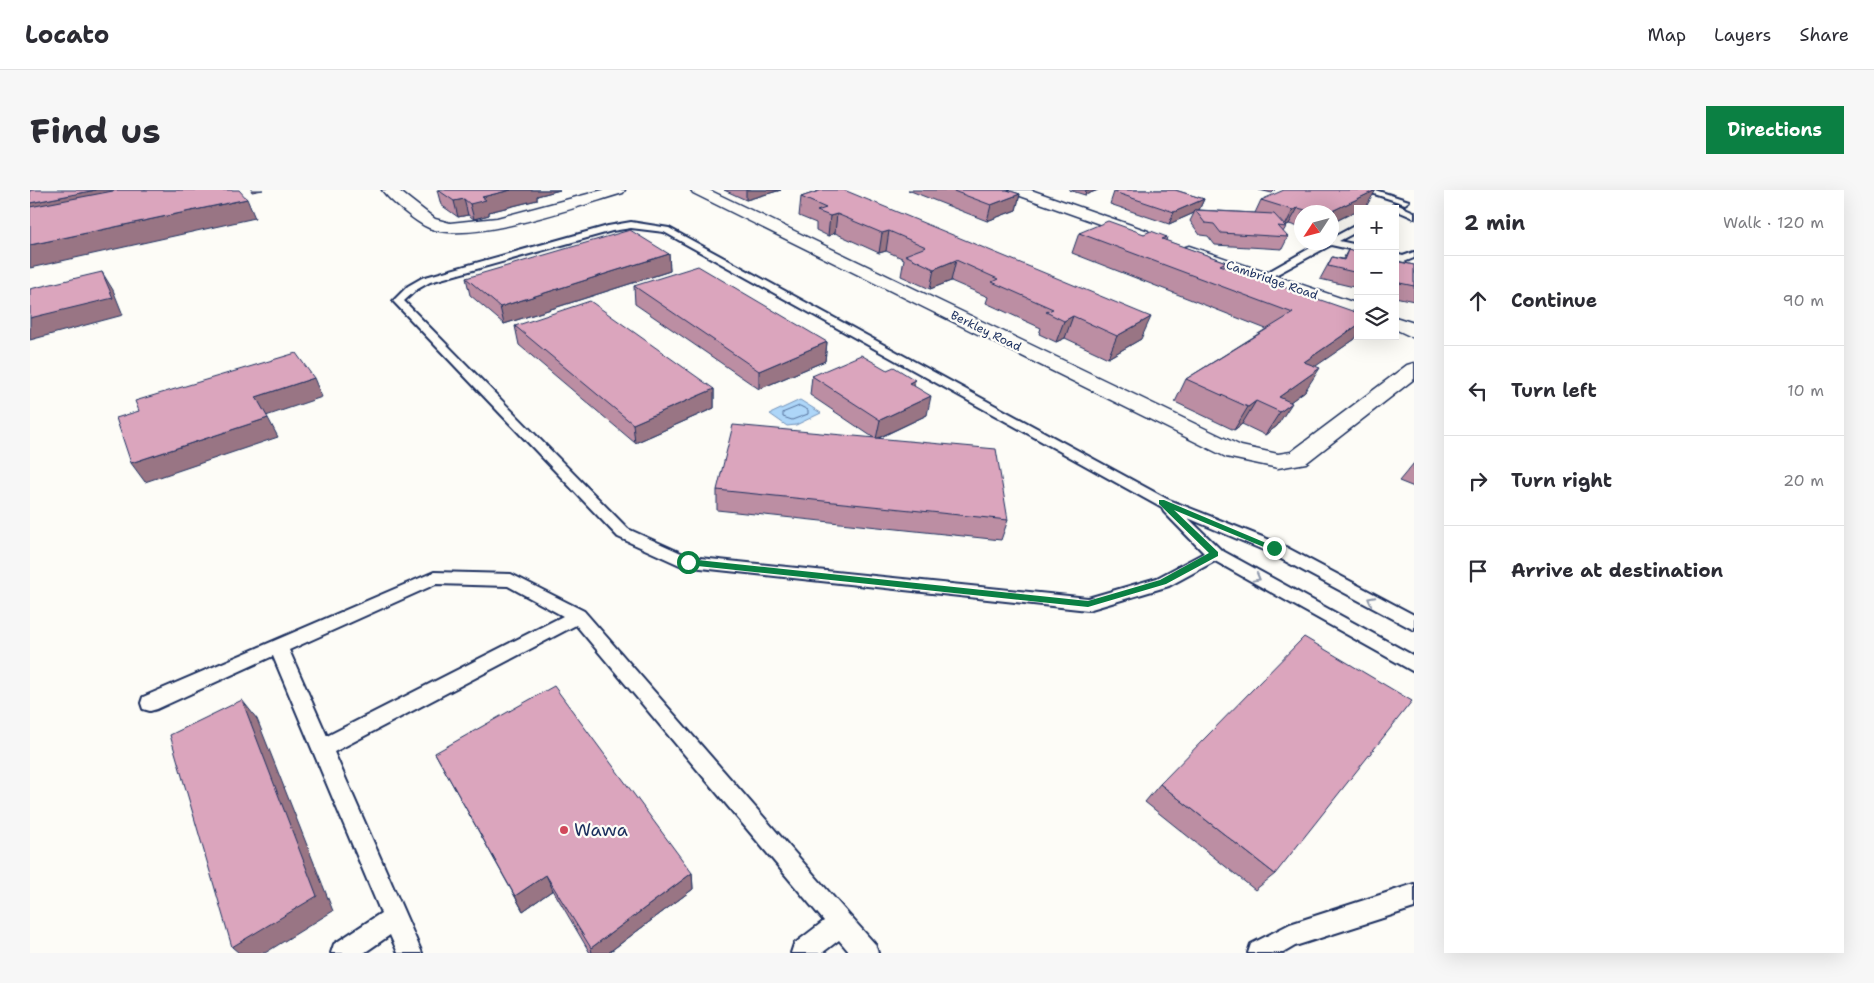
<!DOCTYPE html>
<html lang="en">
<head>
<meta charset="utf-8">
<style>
  :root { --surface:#fff; --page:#f7f7f7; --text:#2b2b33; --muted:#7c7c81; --line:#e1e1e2; --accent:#0b8043 }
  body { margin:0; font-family:"Shantell Sans",sans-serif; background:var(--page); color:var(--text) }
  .controls { position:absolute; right:15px; top:15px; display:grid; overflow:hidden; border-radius:0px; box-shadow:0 5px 20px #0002 }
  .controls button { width:45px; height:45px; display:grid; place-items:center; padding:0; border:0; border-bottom:1px solid var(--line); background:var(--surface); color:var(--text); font:25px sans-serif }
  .compass { position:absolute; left:1264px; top:15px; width:45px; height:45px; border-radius:50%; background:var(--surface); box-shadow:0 5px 20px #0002; rotate:234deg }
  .stop { position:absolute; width:15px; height:15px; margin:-11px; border:4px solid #0b8043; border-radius:50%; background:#fff }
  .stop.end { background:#0b8043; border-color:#fff; box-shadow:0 1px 5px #0008 }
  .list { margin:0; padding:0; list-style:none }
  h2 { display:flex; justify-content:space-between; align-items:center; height:65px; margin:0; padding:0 20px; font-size:21px }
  h2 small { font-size:16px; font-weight:400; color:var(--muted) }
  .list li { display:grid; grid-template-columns:32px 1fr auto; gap:15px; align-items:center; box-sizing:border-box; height:90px; padding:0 20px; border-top:1px solid var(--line) }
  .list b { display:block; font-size:19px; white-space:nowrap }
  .list em { font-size:16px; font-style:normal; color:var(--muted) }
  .icon { flex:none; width:28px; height:28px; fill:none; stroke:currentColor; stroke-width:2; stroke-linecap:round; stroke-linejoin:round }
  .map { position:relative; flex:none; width:1384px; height:763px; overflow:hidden; border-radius:0px }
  header { display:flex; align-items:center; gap:30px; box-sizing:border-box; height:70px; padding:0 25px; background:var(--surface); border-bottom:1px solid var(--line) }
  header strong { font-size:24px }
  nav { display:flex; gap:28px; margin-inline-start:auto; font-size:18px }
  .intro { display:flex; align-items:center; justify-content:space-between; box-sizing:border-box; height:120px; padding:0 30px }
  h1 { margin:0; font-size:35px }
  .button { padding:12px 22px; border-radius:0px; background:var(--accent); color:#fff; font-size:18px; font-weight:700 }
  main { display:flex; gap:30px; padding:0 30px }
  aside { flex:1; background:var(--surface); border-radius:0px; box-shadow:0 5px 20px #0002 }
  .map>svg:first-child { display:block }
</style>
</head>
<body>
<header>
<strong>Locato</strong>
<nav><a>Map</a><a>Layers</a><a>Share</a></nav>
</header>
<div class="intro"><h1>Find us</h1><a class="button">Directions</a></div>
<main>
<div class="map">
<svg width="1384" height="763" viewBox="0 0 1384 763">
  <rect width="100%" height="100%" fill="#fdfcf7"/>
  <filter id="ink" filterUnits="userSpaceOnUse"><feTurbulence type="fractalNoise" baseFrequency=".02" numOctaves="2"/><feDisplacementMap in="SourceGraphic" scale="10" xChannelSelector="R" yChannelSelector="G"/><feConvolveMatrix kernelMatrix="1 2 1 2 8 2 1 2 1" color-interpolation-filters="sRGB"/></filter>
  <g filter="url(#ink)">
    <!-- water -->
    <polygon fill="#aed6f8" stroke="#7393ba" points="770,210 791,223 766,235 757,236 740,224"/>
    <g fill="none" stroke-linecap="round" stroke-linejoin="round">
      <!-- shore -->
      <polygon stroke="#56729c" stroke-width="1" points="770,216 778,220 778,224 762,230 753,227 753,223"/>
      <!-- lane casing -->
      <g stroke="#1b2f5e" stroke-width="4">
        <g id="lane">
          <polygon points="1332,0 1345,0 1379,11 1375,14"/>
          <polygon points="1366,14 1384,22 1384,28 1363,19 1363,15"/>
          <path d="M601,32L639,38L1137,309L1250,354L1384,425V440L1238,362L1158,328L1191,360L1384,466V482L1185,371L1139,396L1058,420L652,376L588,347L363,111L378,96L392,88L578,36ZM601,38L634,42L1132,318L1134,322L1174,363L1127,388L1058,408L660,367L598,339L374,111L386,100L400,92L582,41Z"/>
          <polygon points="1328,34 1328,41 1309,51 1328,55 1328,61 1301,55 1238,89 1230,89 1229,87 1291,52 1302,52 1302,48"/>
          <polygon points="1384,62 1384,68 1374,72 1365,70 1365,64 1373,66"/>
          <path d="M404,382L481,384L554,421L819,725L845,754L848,763H820L809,750L792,763H761L764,754L794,731L546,435L304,562L392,763H368L360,745L334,763H301L304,754L351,723L243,466L127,519L120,521L113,519L111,513L113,507ZM406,394L478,396L533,426L297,546L259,460Z"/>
          <polygon points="1384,694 1384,718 1265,756 1253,763 1218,763 1221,754 1260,734"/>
        </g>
      </g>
      <!-- street casing -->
      <g stroke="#1b2f5e" stroke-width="3">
        <g id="street">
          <path d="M352,0H368L405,29L420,33L467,28L573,0H595L593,3C548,16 442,55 399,38C387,33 360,11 352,0Z"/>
          <polygon points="661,0 679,0 1211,256 1248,264 1261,262 1377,175 1384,173 1384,189 1276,273 1248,278 1196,267 663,3"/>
          <polygon points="980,0 1001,0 1118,41 1120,44 1118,47 1106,47 982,3"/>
          <polygon points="1159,56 1328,114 1328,125 1153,64 1151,61 1153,58"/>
          <polygon points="1365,127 1384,133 1384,148 1365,139"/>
        </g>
      </g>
      <!-- lane -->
      <use href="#lane" fill="#fdfcf7" fill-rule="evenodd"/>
      <!-- street -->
      <use href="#street" fill="#fdfcf7" fill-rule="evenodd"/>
    </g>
    <!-- wall -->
    <g fill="#bc8ea3" stroke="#1b2f5e">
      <polygon points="407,0 530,0 507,6 507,10 459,22 459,25 444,29 438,25 428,27 411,15"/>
      <polygon points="694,0 751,0 716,10"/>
      <polygon points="792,0 1111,149 1078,168 1035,148 1026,152 1009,144 1011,138 956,113 958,107 921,91 900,99 871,86 874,69 856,61 849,63 805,43 798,46 786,40 786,33 769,26 771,7"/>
      <polygon points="878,0 977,0 990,4 986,20 957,31"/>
      <polygon points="1039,0 1068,0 1055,5"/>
      <polygon points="1087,0 1145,0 1174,9 1169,20 1225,23 1231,10 1337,15 1330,19 1328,19 1328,20 1302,33 1302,22 1272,22 1272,38 1259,34 1255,36 1256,37 1253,42 1258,47 1252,59 1185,55 1178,46 1170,45 1160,31 1164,23 1139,34 1080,14 1084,2 1087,1"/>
      <polygon points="1229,0 1245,0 1242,3"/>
      <polygon points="1049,43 1114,44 1137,47 1136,51 1196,72 1194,76 1325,149 1285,176 1275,201 1260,212 1247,236 1235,245 1212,234 1204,240 1145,212 1156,189 1236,139 1042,63"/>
      <polygon points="1318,60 1328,63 1328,98 1290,89 1302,67 1313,69"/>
      <polygon points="639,64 640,81 474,134 440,105 436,88"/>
      <polygon points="1365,71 1384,75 1384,111 1365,107"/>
      <polygon points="604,96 797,152 795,171 729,199 605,114"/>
      <polygon points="485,136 684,199 684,218 605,253 489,155"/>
      <polygon points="857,180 884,195 897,225 849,248 978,330 971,350 687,320 687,300 844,248 780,205 782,186"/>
      <polygon points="1384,273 1384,297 1369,291"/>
      <polygon points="405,563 662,683 663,699 578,763 560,763 523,700 493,721"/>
      <polygon points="1130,594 1245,684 1225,700 1115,612"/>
    </g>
    <!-- shaded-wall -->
    <g fill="#997484" stroke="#1b2f5e">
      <polygon points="66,0 150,0 0,31 0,13"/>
      <polygon points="221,0 233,0 222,2"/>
      <polygon points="481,0 530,0 507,6 507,10 459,22 459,25 444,29 440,14 452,7"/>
      <polygon points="716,0 751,0 716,10"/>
      <polygon points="1056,0 1068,0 1055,5"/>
      <polygon points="1346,0 1337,15 1330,19 1328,19 1328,20 1302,33 1302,22 1300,22"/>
      <polygon points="990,4 986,20 957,31 961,15"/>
      <polygon points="217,9 225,28 0,78 0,55"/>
      <polygon points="434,9 438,25 428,27 424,11"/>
      <polygon points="1174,9 1169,20 1165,20 1164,23 1139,34 1144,22"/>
      <polygon points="1268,18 1259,34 1255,36 1263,20"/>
      <polygon points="807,24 805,43 798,46 800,26"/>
      <polygon points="859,41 856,61 849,63 852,43"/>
      <polygon points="639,64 640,81 474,134 470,117"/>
      <polygon points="926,70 921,91 900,99 904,79"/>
      <polygon points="72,82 83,100 93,125 0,150 0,128"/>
      <polygon points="1043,126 1035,148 1026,152 1034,131"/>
      <polygon points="1121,127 1111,149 1078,168 1087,146"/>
      <polygon points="1328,135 1328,144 1325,149 1260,194 1274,172"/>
      <polygon points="797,152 795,171 729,199 729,181"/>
      <polygon points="1290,178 1275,201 1248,221 1249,207"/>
      <polygon points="284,188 292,207 236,226 226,207"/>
      <polygon points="885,190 881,208 879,193"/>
      <polygon points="684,199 684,218 605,253 603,234"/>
      <polygon points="901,206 897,225 846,249 850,230"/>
      <polygon points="1226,211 1212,234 1204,240 1218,217"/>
      <polygon points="1262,213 1247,236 1235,245 1250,222"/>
      <polygon points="238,228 248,247 115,292 101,273"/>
      <polygon points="212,510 227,529 303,721 235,763 209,763 202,757"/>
      <polygon points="662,683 663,699 578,763 562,763 561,758"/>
      <polygon points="516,685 523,700 493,721 485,706"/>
    </g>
    <!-- building -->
    <g fill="#dba5bd" stroke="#1b2f5e">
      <polygon points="0,0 66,0 0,13"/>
      <polygon points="88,0 209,0 217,9 0,55 0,17"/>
      <polygon points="408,0 481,0 452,7 456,10 440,14 434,9 424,11"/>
      <polygon points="792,0 814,0 1121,127 1087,146 1043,126 1034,131 1016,122 1023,119 962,92 968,89 926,70 904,79 875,65 896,57 859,41 852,43 807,24 800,26 787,21 796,18 771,7"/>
      <polygon points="921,0 977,0 990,4 961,15"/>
      <polygon points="1090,0 1145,0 1174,9 1144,22 1084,2"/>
      <polygon points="1254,0 1346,0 1300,22 1283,22 1268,18 1263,20 1231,10"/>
      <polygon points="1165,20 1244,24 1256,37 1248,36 1258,47 1191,43 1184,34 1175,33"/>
      <polygon points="1078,31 1114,44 1121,41 1137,47 1132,49 1196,72 1190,75 1328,123 1328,135 1274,172 1290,178 1249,207 1262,213 1250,222 1226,211 1218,217 1156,189 1263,123 1049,43"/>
      <polygon points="600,40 639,64 470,117 436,88"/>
      <polygon points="1318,60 1328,63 1328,83 1298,76 1302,67 1314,70"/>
      <polygon points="1365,71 1384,75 1384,96 1365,92"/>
      <polygon points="668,76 797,152 729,181 604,96"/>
      <polygon points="72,82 83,108 0,128 0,99"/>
      <polygon points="560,111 684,199 603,234 485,136"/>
      <polygon points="266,163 284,188 226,207 238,228 101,273 86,228 109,221 105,211"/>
      <polygon points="831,165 857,180 864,177 885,190 879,193 901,206 850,230 782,186"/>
      <polygon points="703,235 966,259 978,330 687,300"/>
      <polygon points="1274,447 1382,511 1245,684 1130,594"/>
      <polygon points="524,496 662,683 561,758 516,685 485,706 405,563"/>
      <polygon points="212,510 287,706 202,757 140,545"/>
    </g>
    <!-- one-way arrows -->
    <defs><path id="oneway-chevron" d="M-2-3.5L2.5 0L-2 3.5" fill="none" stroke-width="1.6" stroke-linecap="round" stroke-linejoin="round" transform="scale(1.25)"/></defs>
    <g stroke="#8c96aa">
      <use href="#oneway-chevron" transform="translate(1227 388) rotate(29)"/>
      <use href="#oneway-chevron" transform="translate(1341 410) rotate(-152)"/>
    </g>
  </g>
  <!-- route -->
  <polygon fill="#0b8043" points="1129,310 1134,310 1248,358 1246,360 1241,360 1144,320 1188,362 1188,366 1136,394 1058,417 658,375 654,372 658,369 1058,411 1130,390 1179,363 1129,314"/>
  <!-- markers -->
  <circle fill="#d1495b" stroke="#fdfcf7" stroke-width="2" cx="534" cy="640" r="5"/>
  <g text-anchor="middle" stroke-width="4.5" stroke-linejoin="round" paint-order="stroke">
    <!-- far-street labels -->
    <g font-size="12" fill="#1b2f5e" stroke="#fdfcf7">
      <text transform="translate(1242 90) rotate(19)" y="4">Cambridge Road</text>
      <text transform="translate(956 141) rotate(26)" y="4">Berkley Road</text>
    </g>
    <!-- near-poi labels -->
    <g font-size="18" fill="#1b2f5e" stroke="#fdfcf7" text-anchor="start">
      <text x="544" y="646">Wawa</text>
    </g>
  </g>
</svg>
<div class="controls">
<button>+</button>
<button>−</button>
<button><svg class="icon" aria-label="layers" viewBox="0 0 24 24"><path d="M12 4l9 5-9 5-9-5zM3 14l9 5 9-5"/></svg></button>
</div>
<svg class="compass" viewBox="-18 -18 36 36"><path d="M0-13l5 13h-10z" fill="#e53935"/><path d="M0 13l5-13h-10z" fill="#7c7c81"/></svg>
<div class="stop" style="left:658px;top:372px"></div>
<div class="stop end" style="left:1244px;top:358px"></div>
</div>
<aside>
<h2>2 min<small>Walk · 120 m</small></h2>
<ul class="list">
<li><svg class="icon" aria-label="ahead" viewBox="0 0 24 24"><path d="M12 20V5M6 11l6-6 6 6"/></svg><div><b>Continue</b></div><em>90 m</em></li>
<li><svg class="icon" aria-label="left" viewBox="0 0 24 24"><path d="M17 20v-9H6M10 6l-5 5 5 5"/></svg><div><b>Turn left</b></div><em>10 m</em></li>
<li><svg class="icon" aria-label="right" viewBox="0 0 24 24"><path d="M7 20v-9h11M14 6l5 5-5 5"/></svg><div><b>Turn right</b></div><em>20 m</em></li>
<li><svg class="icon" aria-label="arrive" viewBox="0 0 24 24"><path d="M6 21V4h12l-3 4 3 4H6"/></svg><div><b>Arrive at destination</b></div></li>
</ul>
</aside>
</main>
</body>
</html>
